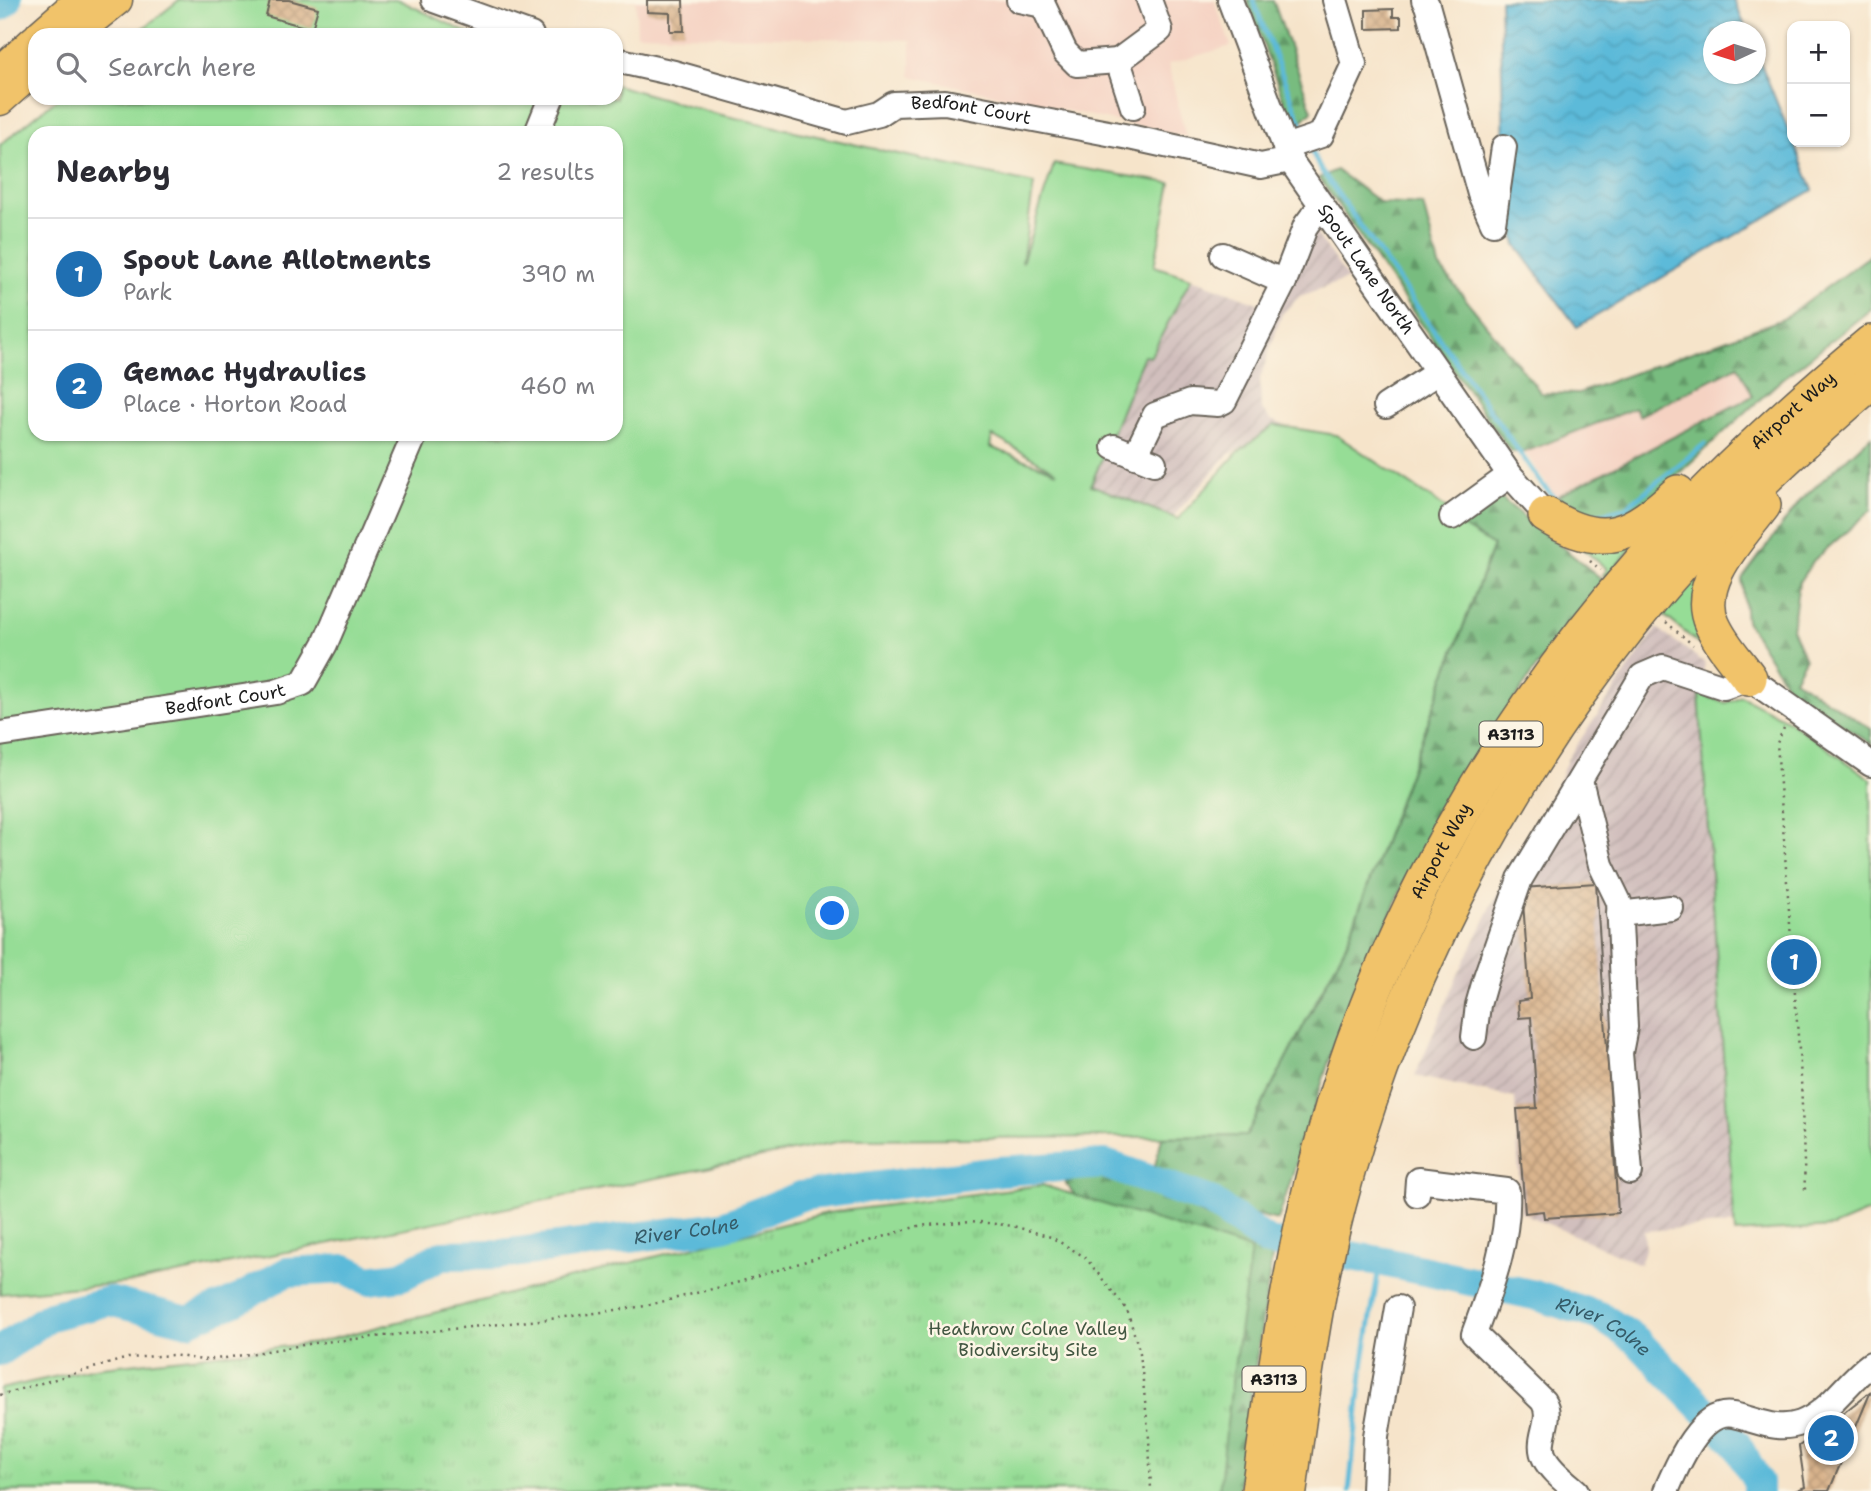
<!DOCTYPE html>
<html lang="en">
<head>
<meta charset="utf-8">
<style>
  :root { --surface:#fff; --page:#f7f7f7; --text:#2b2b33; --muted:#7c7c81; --line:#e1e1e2; --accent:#1f6fb2 }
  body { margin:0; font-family:"Shantell Sans",sans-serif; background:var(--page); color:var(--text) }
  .controls { position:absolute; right:21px; top:21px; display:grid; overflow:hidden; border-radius:14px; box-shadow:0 2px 5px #0004 }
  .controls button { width:63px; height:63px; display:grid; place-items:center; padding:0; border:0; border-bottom:2px solid var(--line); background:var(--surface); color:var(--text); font:35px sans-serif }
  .compass { position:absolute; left:1703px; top:21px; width:63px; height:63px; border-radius:50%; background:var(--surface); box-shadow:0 2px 5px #0004; rotate:266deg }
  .you { position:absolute; left:833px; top:914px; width:24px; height:24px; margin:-18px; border:5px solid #fff; border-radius:50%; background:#1a73e8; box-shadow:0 0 0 10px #1a73e833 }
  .badge { display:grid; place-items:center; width:46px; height:46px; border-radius:50%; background:var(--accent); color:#fff; font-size:23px; font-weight:700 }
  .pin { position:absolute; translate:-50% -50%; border:4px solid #fff; box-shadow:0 2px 7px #0006 }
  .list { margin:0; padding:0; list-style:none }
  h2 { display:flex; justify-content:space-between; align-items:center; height:91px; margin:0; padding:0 28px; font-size:30px }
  h2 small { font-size:23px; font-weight:400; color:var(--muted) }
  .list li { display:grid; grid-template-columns:46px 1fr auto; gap:21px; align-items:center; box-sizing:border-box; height:112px; padding:0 28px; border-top:2px solid var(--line) }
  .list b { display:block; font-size:26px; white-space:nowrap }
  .list p { margin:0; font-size:23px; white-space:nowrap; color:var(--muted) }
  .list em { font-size:23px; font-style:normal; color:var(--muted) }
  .icon { flex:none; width:38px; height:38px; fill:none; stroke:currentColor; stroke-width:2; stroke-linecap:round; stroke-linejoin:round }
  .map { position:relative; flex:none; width:1871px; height:1491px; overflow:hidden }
  .search { position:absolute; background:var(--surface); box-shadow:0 2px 5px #0004; left:28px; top:28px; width:595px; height:77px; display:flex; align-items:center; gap:18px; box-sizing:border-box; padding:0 24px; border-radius:21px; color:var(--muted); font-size:26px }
  .panel { position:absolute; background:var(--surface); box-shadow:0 2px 5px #0004; left:28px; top:126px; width:595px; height:315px; border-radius:21px }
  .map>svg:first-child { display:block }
</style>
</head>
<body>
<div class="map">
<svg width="1871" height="1491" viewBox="0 0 1871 1491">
  <defs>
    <pattern id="industrial-furrows" width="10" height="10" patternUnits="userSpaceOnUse" patternTransform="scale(1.75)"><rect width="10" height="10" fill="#d1bfbd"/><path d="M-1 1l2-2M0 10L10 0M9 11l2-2" fill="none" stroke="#b3a4a2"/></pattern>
    <pattern id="forest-firs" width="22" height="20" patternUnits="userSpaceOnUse" patternTransform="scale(1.75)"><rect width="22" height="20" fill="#78bc7f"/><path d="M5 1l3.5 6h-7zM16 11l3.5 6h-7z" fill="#629867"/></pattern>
    <pattern id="park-tufts" width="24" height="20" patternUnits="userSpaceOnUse" patternTransform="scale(1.75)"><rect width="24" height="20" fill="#96dd96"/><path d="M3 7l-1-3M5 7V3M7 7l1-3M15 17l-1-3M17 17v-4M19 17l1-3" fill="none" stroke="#81bd81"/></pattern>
    <pattern id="water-waves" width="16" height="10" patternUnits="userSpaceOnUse" patternTransform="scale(1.75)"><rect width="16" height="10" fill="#5bbad9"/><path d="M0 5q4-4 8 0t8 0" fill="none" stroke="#4f9fba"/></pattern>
    <pattern id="building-cross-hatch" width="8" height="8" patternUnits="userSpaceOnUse" patternTransform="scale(1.75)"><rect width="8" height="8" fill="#d9b48d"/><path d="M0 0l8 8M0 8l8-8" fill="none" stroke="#ba9a79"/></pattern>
  </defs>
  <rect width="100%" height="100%" fill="#fcf5e5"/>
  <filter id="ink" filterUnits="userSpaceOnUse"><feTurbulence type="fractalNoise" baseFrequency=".0143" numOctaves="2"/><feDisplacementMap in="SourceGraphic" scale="14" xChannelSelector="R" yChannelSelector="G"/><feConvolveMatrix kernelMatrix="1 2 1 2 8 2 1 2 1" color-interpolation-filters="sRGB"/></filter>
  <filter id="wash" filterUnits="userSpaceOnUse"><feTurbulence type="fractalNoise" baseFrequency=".00686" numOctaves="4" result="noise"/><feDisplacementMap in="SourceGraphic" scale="28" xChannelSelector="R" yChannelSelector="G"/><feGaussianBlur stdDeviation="1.57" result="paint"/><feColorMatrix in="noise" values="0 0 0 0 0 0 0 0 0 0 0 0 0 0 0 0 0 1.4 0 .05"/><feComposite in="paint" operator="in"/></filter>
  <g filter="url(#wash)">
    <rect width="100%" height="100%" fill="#f6e4ca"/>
    <!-- built -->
    <g fill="#f5d2c2">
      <polygon points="620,0 1214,0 1231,46 1168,64 1186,137 911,76 911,40 637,34 636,1"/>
      <polygon points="1738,366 1754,396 1556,497 1525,452 1635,408 1640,416"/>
    </g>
    <!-- industrial -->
    <g fill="url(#industrial-furrows)">
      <polygon points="1304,216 1348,279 1300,296 1282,314 1260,378 1261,409 1271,420 1284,425 1228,455 1171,519 1089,489 1144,355 1152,356 1191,278 1260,304"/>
      <polygon points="1657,628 1705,663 1699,694 1734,1224 1644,1231 1645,1249 1640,1264 1521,1212 1515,1098 1415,1076 1456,979 1512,864 1555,790 1568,758"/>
    </g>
    <!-- green -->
    <g fill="#96dd96" stroke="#597c59" stroke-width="2" fill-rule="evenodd">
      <polygon points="179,0 399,0 472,35 135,35"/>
      <path d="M616,85L713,113L1034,184L1022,263L1054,164L1171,183L1154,266L1191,278L1151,356L1144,355L1091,485L1178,519L1238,452L1274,425L1336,435L1447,509L1458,524L1493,545L1347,942L1246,1136L852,1139L136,1282L0,1294V145L58,98H616ZM35,133H616V434H35ZM992,436H993L1057,472L990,447Z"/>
      <polygon points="1661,516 1606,577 1603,575 1607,569 1560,530"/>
      <polygon points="1701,553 1710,653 1659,611"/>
      <polygon points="1699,694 1726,703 1741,696 1789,721 1871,779 1871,1211 1833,1227 1735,1233"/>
    </g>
    <!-- forest -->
    <g fill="url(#forest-firs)" stroke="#4a6c4e" stroke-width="2">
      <polygon points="1247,0 1273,0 1312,111 1294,129"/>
      <polygon points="1336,170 1381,203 1423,205 1439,266 1541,393 1576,394 1783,319 1871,255 1871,309 1780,381 1654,496 1607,525 1556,497 1753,396 1738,366 1639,416 1635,408 1525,452 1511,452 1319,178"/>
      <polygon points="1871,436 1871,510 1814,560 1799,582 1792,629 1805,659 1794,679 1871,729 1871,744 1787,686 1746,621 1742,579 1801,500"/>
      <polygon points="1497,495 1603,580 1533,672 1472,762 1408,875 1338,1033 1278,1220 1235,1210 1155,1166 1162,1137 1246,1136 1347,943 1493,546 1458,524"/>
      <polygon points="1100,1173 1189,1207 1273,1251 1242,1454 1239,1491 1171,1491 1083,1207 1065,1182"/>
    </g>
    <!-- park -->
    <polygon fill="url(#park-tufts)" stroke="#597c59" stroke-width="2" points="1042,1185 1251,1250 1232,1382 1219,1491 0,1491 0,1389 94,1368 315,1343 827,1213"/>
    <!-- water -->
    <polygon fill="url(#water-waves)" stroke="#3c6b7a" stroke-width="2" points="1500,0 1734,0 1747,31 1714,32 1714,74 1756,74 1756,52 1813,190 1577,327 1516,245 1505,184"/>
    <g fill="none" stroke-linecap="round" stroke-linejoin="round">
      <!-- stream -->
      <g stroke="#5bbad9" stroke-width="5">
        <polyline points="1253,0 1305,134"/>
        <polyline points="1310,147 1319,167 1541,483 1561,505"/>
        <polyline points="1589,516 1625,508 1705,444"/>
        <polyline points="1349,1491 1362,1373 1380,1261"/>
      </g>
      <!-- river -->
      <g stroke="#5bbad9" stroke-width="30">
        <polyline points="0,6 7,0"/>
        <path id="s1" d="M0,1351L50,1316L109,1301L188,1321L235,1301L287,1272L346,1269L368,1280L402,1276L442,1255L503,1254L723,1226L801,1196L1000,1171L1105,1164L1210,1201L1268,1242L1380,1261L1534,1295L1600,1316L1636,1340L1736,1443L1758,1482V1491"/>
      </g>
    </g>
    <g id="blocks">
      <!-- building -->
      <g fill="url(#building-cross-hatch)">
        <polygon points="270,0 289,0 318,8 312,29 266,16"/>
        <polygon points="647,0 683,0 684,31 670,31 670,13 647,12"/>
        <polygon points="1393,9 1393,17 1401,17 1401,28 1366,29 1366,10"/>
        <polygon points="1596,883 1618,1213 1544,1218 1543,1211 1525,1213 1517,1109 1537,1108 1531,1017 1519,1018 1518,1001 1530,999 1522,888"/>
        <polygon points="1871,1391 1829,1491 1795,1491 1805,1487 1799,1446 1822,1430"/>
      </g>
    </g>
  </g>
  <g filter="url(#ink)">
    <use href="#blocks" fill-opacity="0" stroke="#686259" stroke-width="2"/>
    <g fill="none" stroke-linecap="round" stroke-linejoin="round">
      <!-- minor casing -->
      <g stroke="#686259" stroke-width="28">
        <g id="minor">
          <polyline points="434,0 531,35"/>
          <polyline points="1019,0 1043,5 1065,52 1077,64 1118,61"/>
          <path id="s2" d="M1230,0L1290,160L1510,475L1546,515"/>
          <polyline points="1424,0 1427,5 1480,194 1493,223 1504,147"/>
          <path id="s3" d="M616,60L674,73L847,122L879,114L894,104L945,102L1129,137L1261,166L1290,160"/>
          <polyline points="1133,107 1118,61 1160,30 1149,0"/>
          <polyline points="537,133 551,98"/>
          <polyline points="1285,147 1321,135 1354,64 1335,0"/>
          <polyline points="1223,255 1284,282 1306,225 1321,205"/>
          <polyline points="1386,406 1438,372"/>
          <polyline points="1114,447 1154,463"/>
          <polyline points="1135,456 1155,415 1190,402 1218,404 1224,401 1284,282"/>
          <polyline points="1452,517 1510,475"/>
          <path id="s4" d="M0,734L276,692L303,683L325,644L415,434"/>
          <polyline points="1580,780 1601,865 1619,902 1625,1027 1620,1053 1630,1172"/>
          <polyline points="1619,914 1671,908"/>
          <polyline points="1474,1037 1478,1005 1486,977 1520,879 1642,676 1663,667 1724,687 1749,678 1871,764"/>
          <path d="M1417,1194L1418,1180L1507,1191C1510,1239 1490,1290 1474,1334L1543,1401C1555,1420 1534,1439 1545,1459C1551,1471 1566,1482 1576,1491"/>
          <polyline points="1374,1491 1376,1436 1398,1308"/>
          <path d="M1666,1491C1676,1468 1700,1408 1733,1415C1757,1420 1777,1432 1801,1423C1830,1412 1847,1381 1871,1364"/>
        </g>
      </g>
      <!-- major casing -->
      <g stroke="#686259" stroke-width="33">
        <g id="major">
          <polyline points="40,35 80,0"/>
          <polyline points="73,35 117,0"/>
          <polyline points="0,72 35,40"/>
          <polyline points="0,100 35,69"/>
        </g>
      </g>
      <!-- highway casing -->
      <g stroke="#686259" stroke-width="38">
        <g id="highway">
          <path d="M1546,515C1603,552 1633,534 1678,493"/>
          <path d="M1749,678C1736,660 1721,645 1712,624C1693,582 1740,536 1763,505"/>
          <path id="s5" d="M1259,1491C1275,1370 1292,1251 1325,1134C1382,925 1500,723 1642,561C1712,481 1790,410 1871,343"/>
          <path d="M1289,1491C1298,1418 1308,1346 1322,1274C1371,1038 1481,813 1630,625C1701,535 1784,457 1871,382"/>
        </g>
      </g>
      <!-- path -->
      <g stroke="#686259" stroke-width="2.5" stroke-dasharray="2 5" stroke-linecap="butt">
        <polyline points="1590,561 1601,570"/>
        <polyline points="1666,622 1693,645"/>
        <polyline points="1784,728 1777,743 1801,1078 1805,1190"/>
        <polyline points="0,1395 128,1358 173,1355 202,1360 225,1358 315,1343 559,1318 645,1306 736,1283 918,1226 971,1221 1013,1226 1051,1237 1085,1257 1127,1310 1140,1353 1149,1438 1151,1491"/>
      </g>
      <!-- minor -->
      <use href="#minor" stroke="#fff" stroke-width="24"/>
      <!-- major -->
      <use href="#major" stroke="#f1c36a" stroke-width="30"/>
      <!-- highway -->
      <use href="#highway" stroke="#f1c36a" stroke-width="35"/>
    </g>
  </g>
  <g text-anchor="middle" stroke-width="5" stroke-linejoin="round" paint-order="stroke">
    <!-- shield labels -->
    <g fill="#fcf5e5" stroke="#5f5d58" stroke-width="2">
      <rect x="1479.5" y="721.5" width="63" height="25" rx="5"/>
      <rect x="1242.5" y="1366.5" width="63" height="25" rx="5"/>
    </g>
    <g font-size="16" font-weight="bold" fill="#1c1c1c">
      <text x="1511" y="740">A3113</text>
      <text x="1274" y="1385">A3113</text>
    </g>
    <!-- street labels -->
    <g font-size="18" fill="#1c1c1c" stroke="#fcf5e5">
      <text dy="6" stroke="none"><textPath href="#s3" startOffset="368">Bedfont Court</textPath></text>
      <text dy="6" stroke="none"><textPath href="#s2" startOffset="304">Spout Lane North</textPath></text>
      <text dy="6" stroke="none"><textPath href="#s5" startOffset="1237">Airport Way</textPath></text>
      <text dy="6" stroke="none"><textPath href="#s4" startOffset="228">Bedfont Court</textPath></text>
      <text dy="6" stroke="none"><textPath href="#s5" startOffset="670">Airport Way</textPath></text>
    </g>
    <!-- park labels -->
    <g font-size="18" fill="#415641" stroke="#fcf5e5">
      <text x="1028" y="1335">Heathrow Colne Valley<tspan x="1028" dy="21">Biodiversity Site</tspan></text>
    </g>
    <!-- water labels -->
    <g font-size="19" font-style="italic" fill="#355b68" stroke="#fcf5e5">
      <text dy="7" stroke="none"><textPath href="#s1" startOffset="723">River Colne</textPath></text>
      <text dy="7" stroke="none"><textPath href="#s1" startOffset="1680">River Colne</textPath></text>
    </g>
  </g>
</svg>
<div class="controls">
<button>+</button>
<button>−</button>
</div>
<svg class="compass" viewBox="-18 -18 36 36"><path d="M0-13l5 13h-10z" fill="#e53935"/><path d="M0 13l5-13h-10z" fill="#7c7c81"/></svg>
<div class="you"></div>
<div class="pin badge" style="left:1794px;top:962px">1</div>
<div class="pin badge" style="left:1831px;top:1438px">2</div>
<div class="search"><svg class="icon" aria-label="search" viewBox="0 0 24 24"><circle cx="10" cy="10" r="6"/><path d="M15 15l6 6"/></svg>Search here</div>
<section class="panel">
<h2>Nearby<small>2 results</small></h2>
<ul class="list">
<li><span class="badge">1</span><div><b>Spout Lane Allotments</b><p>Park</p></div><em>390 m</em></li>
<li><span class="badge">2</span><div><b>Gemac Hydraulics</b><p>Place · Horton Road</p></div><em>460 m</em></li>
</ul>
</section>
</div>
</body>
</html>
